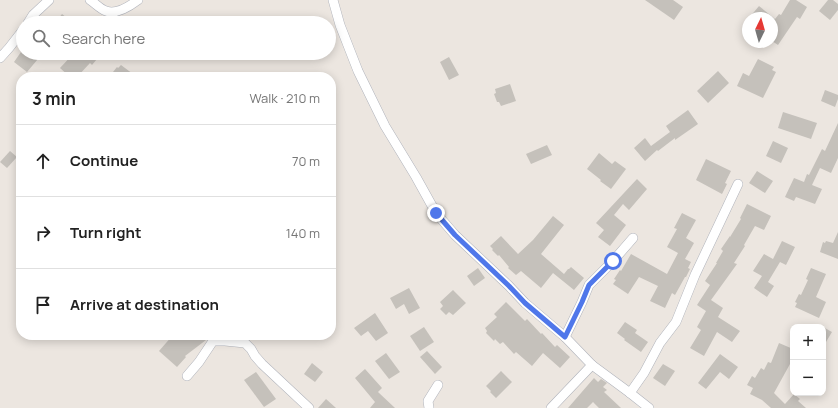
<!DOCTYPE html>
<html lang="en">
<head>
<meta charset="utf-8">
<style>
  :root { --surface:#fff; --page:#f6f6f6; --text:#222; --muted:#767676; --line:#e0e0e0 }
  body { margin:0; font-family:Manrope,sans-serif; background:var(--page); color:var(--text) }
  .controls { position:absolute; right:12px; bottom:12px; display:grid; overflow:hidden; border-radius:8px; box-shadow:0 2px 10px #0003 }
  .controls button { width:36px; height:36px; display:grid; place-items:center; padding:0; border:0; border-bottom:1px solid var(--line); background:var(--surface); color:var(--text); font:20px sans-serif }
  .compass { position:absolute; left:742px; top:12px; width:36px; height:36px; border-radius:50%; background:var(--surface); box-shadow:0 2px 10px #0003; rotate:5deg }
  .stop { position:absolute; width:12px; height:12px; margin:-9px; border:3px solid #4f77ea; border-radius:50%; background:#fff }
  .stop.end { background:#4f77ea; border-color:#fff; box-shadow:0 1px 4px #0008 }
  .list { margin:0; padding:0; list-style:none }
  h2 { display:flex; justify-content:space-between; align-items:center; height:52px; margin:0; padding:0 16px; font-size:17px }
  h2 small { font-size:13px; font-weight:400; color:var(--muted) }
  .list li { display:grid; grid-template-columns:26px 1fr auto; gap:12px; align-items:center; box-sizing:border-box; height:72px; padding:0 16px; border-top:1px solid var(--line) }
  .list b { display:block; font-size:15px; white-space:nowrap }
  .list em { font-size:13px; font-style:normal; color:var(--muted) }
  .icon { flex:none; width:22px; height:22px; fill:none; stroke:currentColor; stroke-width:2; stroke-linecap:round; stroke-linejoin:round }
  .map { position:relative; flex:none; width:838px; height:408px; overflow:hidden }
  .search { position:absolute; background:var(--surface); box-shadow:0 2px 10px #0003; left:16px; top:16px; width:320px; height:44px; display:flex; align-items:center; gap:10px; box-sizing:border-box; padding:0 14px; border-radius:22px; color:var(--muted); font-size:15px }
  .panel { position:absolute; background:var(--surface); box-shadow:0 2px 10px #0003; left:16px; top:72px; width:320px; height:268px; border-radius:16px }
  .map>svg:first-child { display:block }
</style>
</head>
<body>
<div class="map">
<svg width="838" height="408" viewBox="0 0 838 408">
  <rect width="100%" height="100%" fill="#ece6e0"/>
  <!-- building -->
  <g fill="#c5c1bb">
    <polygon points="645,0 673,0 683,7 674,20"/>
    <polygon points="790,0 796,0 807,7 800,19 797,17 778,45 772,41 772,18 749,18 759,6 775,19 779,14 781,15"/>
    <polygon points="828,0 833,0 838,4 838,10 830,20 819,11"/>
    <polygon points="62,14 73,23 55,23"/>
    <polygon points="21,52 22,53 43,53 27,72 14,62"/>
    <polygon points="74,53 102,53 92,65 90,63 77,77 70,77 60,68"/>
    <polygon points="449,57 459,75 449,80 440,62"/>
    <polygon points="758,59 774,67 772,70 776,72 763,98 737,86 743,73 749,76"/>
    <polygon points="121,65 137,77 111,77 114,73 113,72 117,67 118,68"/>
    <polygon points="718,71 729,83 708,103 697,91"/>
    <polygon points="510,84 516,101 501,106 499,102 497,102 494,94 496,93 495,89"/>
    <polygon points="825,90 838,95 838,99 835,107 821,101"/>
    <polygon points="688,110 698,124 675,140 675,138 658,151 657,150 645,161 634,148 645,138 651,146 670,132 666,126"/>
    <polygon points="783,112 817,123 811,139 778,128"/>
    <polygon points="838,123 838,158 831,173 820,168 812,185 822,189 815,204 796,197 794,201 785,197 794,178 804,182 807,174 809,175 822,149 825,151"/>
    <polygon points="773,141 788,148 781,163 766,156"/>
    <polygon points="547,145 552,155 531,164 526,154"/>
    <polygon points="10,151 17,157 7,168 0,162"/>
    <polygon points="599,153 612,164 615,161 626,169 611,189 600,181 601,180 587,169"/>
    <polygon points="706,159 731,171 725,183 727,184 722,194 696,180"/>
    <polygon points="757,171 773,181 765,193 749,183"/>
    <polygon points="637,179 647,189 629,210 623,204 614,215 626,225 610,246 598,237 604,230 596,223"/>
    <polygon points="747,204 771,216 764,230 755,226 744,245 745,246 734,263 737,264 711,300 723,308 718,317 740,331 732,342 717,332 704,356 690,348 701,330 697,327 706,311 697,305 710,285 705,281 717,263 716,263 723,251 721,249 730,236 730,237 741,219 740,218"/>
    <polygon points="682,213 696,220 686,238 694,243 685,259 691,262 688,268 690,269 686,277 685,277 675,295 672,293 665,308 650,301 658,286 639,277 628,294 613,284 616,280 614,279 620,270 621,271 631,254 667,274 678,253 667,247 677,229 674,228"/>
    <polygon points="553,216 564,225 541,254 564,274 568,269 569,269 571,267 584,278 574,290 553,273 541,288 521,271 516,275 508,268 509,267 499,255 498,256 492,250 493,249 490,246 501,236 518,254 533,240"/>
    <polygon points="838,232 838,259 820,252 823,242 825,243 826,241 833,243"/>
    <polygon points="782,241 795,247 786,265 780,262 768,282 774,286 767,297 754,288 762,276 753,271 764,254 773,259"/>
    <polygon points="478,268 485,278 474,286 467,276"/>
    <polygon points="811,268 826,274 816,297 826,302 819,318 795,307 797,303 795,302 799,294 801,295 808,280 806,279"/>
    <polygon points="409,288 420,308 409,314 404,304 396,309 390,298"/>
    <polygon points="453,290 466,303 453,315 449,312 446,315 440,309 443,306 440,302"/>
    <polygon points="506,302 525,321 527,319 541,334 542,333 555,347 557,345 570,357 560,368 543,353 532,366 516,352 514,354 503,342 500,344 495,339 494,341 486,333 487,331 485,328 497,317 494,314"/>
    <polygon points="375,313 388,333 376,341 368,331 361,336 354,328"/>
    <polygon points="625,322 637,330 635,333 648,342 641,352 624,340 625,339 617,333"/>
    <polygon points="424,327 434,342 420,351 410,336"/>
    <polygon points="823,327 832,332 823,347"/>
    <polygon points="173,335 213,335 210,336 206,340 185,356 186,357 177,367 159,351"/>
    <polygon points="779,343 793,349 793,365 790,364 774,393 785,404 794,394 800,399 798,401 806,408 771,408 762,400 750,394 753,388 747,385 752,376 755,378 761,368 764,370 768,362 771,363"/>
    <polygon points="427,351 442,367 435,374 420,357"/>
    <polygon points="386,353 400,372 389,379 375,361"/>
    <polygon points="720,354 738,367 729,379 720,372 706,389 698,383"/>
    <polygon points="312,363 323,372 315,382 304,374"/>
    <polygon points="663,364 675,371 665,386 653,378"/>
    <polygon points="365,369 382,388 378,392 395,408 370,408 375,402 355,378"/>
    <polygon points="501,371 512,382 496,398 490,392 491,391 486,386"/>
    <polygon points="256,372 276,399 264,407 244,380"/>
    <polygon points="594,378 598,382 601,379 607,383 603,387 607,390 604,392 621,408 599,408 593,402 587,408 568,408"/>
    <polygon points="326,399 336,408 318,408"/>
  </g>
  <g fill="none" stroke-linecap="round" stroke-linejoin="round">
    <!-- street casing -->
    <g stroke="#b0b3bb" stroke-width="10">
      <g id="street">
        <path d="M90,0C95,3 100,9 106,11C116,15 130,6 138,0"/>
        <polyline points="333,0 340,25 358,71 385,126 416,177 436,213 455,235 509,286 525,303 565,337 592,365 630,393 649,408"/>
        <polyline points="28,23 33,15 49,0"/>
        <polyline points="0,58 9,48 23,30"/>
        <polyline points="565,337 582,302 589,285 613,261 633,238"/>
        <polyline points="187,376 199,362 213,341 225,341 245,343 251,349 255,356 262,364 309,408"/>
        <polyline points="630,393 644,373 660,343 676,322 695,275 738,184"/>
        <polyline points="429,408 428,401 438,385"/>
        <polyline points="551,408 592,365"/>
      </g>
    </g>
    <!-- street -->
    <use href="#street" stroke="#fff" stroke-width="9"/>
  </g>
  <g fill="none" stroke-linecap="round" stroke-linejoin="round">
    <!-- route -->
    <polyline stroke="#4f77ea" stroke-width="5" points="436,213 455,235 509,286 525,303 565,337 582,302 589,285 613,261"/>
  </g>
</svg>
<div class="controls">
<button>+</button>
<button>−</button>
</div>
<svg class="compass" viewBox="-18 -18 36 36"><path d="M0-13l5 13h-10z" fill="#e53935"/><path d="M0 13l5-13h-10z" fill="#767676"/></svg>
<div class="stop" style="left:613px;top:261px"></div>
<div class="stop end" style="left:436px;top:213px"></div>
<div class="search"><svg class="icon" aria-label="search" viewBox="0 0 24 24"><circle cx="10" cy="10" r="6"/><path d="M15 15l6 6"/></svg>Search here</div>
<section class="panel">
<h2>3 min<small>Walk · 210 m</small></h2>
<ul class="list">
<li><svg class="icon" aria-label="ahead" viewBox="0 0 24 24"><path d="M12 20V5M6 11l6-6 6 6"/></svg><div><b>Continue</b></div><em>70 m</em></li>
<li><svg class="icon" aria-label="right" viewBox="0 0 24 24"><path d="M7 20v-9h11M14 6l5 5-5 5"/></svg><div><b>Turn right</b></div><em>140 m</em></li>
<li><svg class="icon" aria-label="arrive" viewBox="0 0 24 24"><path d="M6 21V4h12l-3 4 3 4H6"/></svg><div><b>Arrive at destination</b></div></li>
</ul>
</section>
</div>
</body>
</html>
